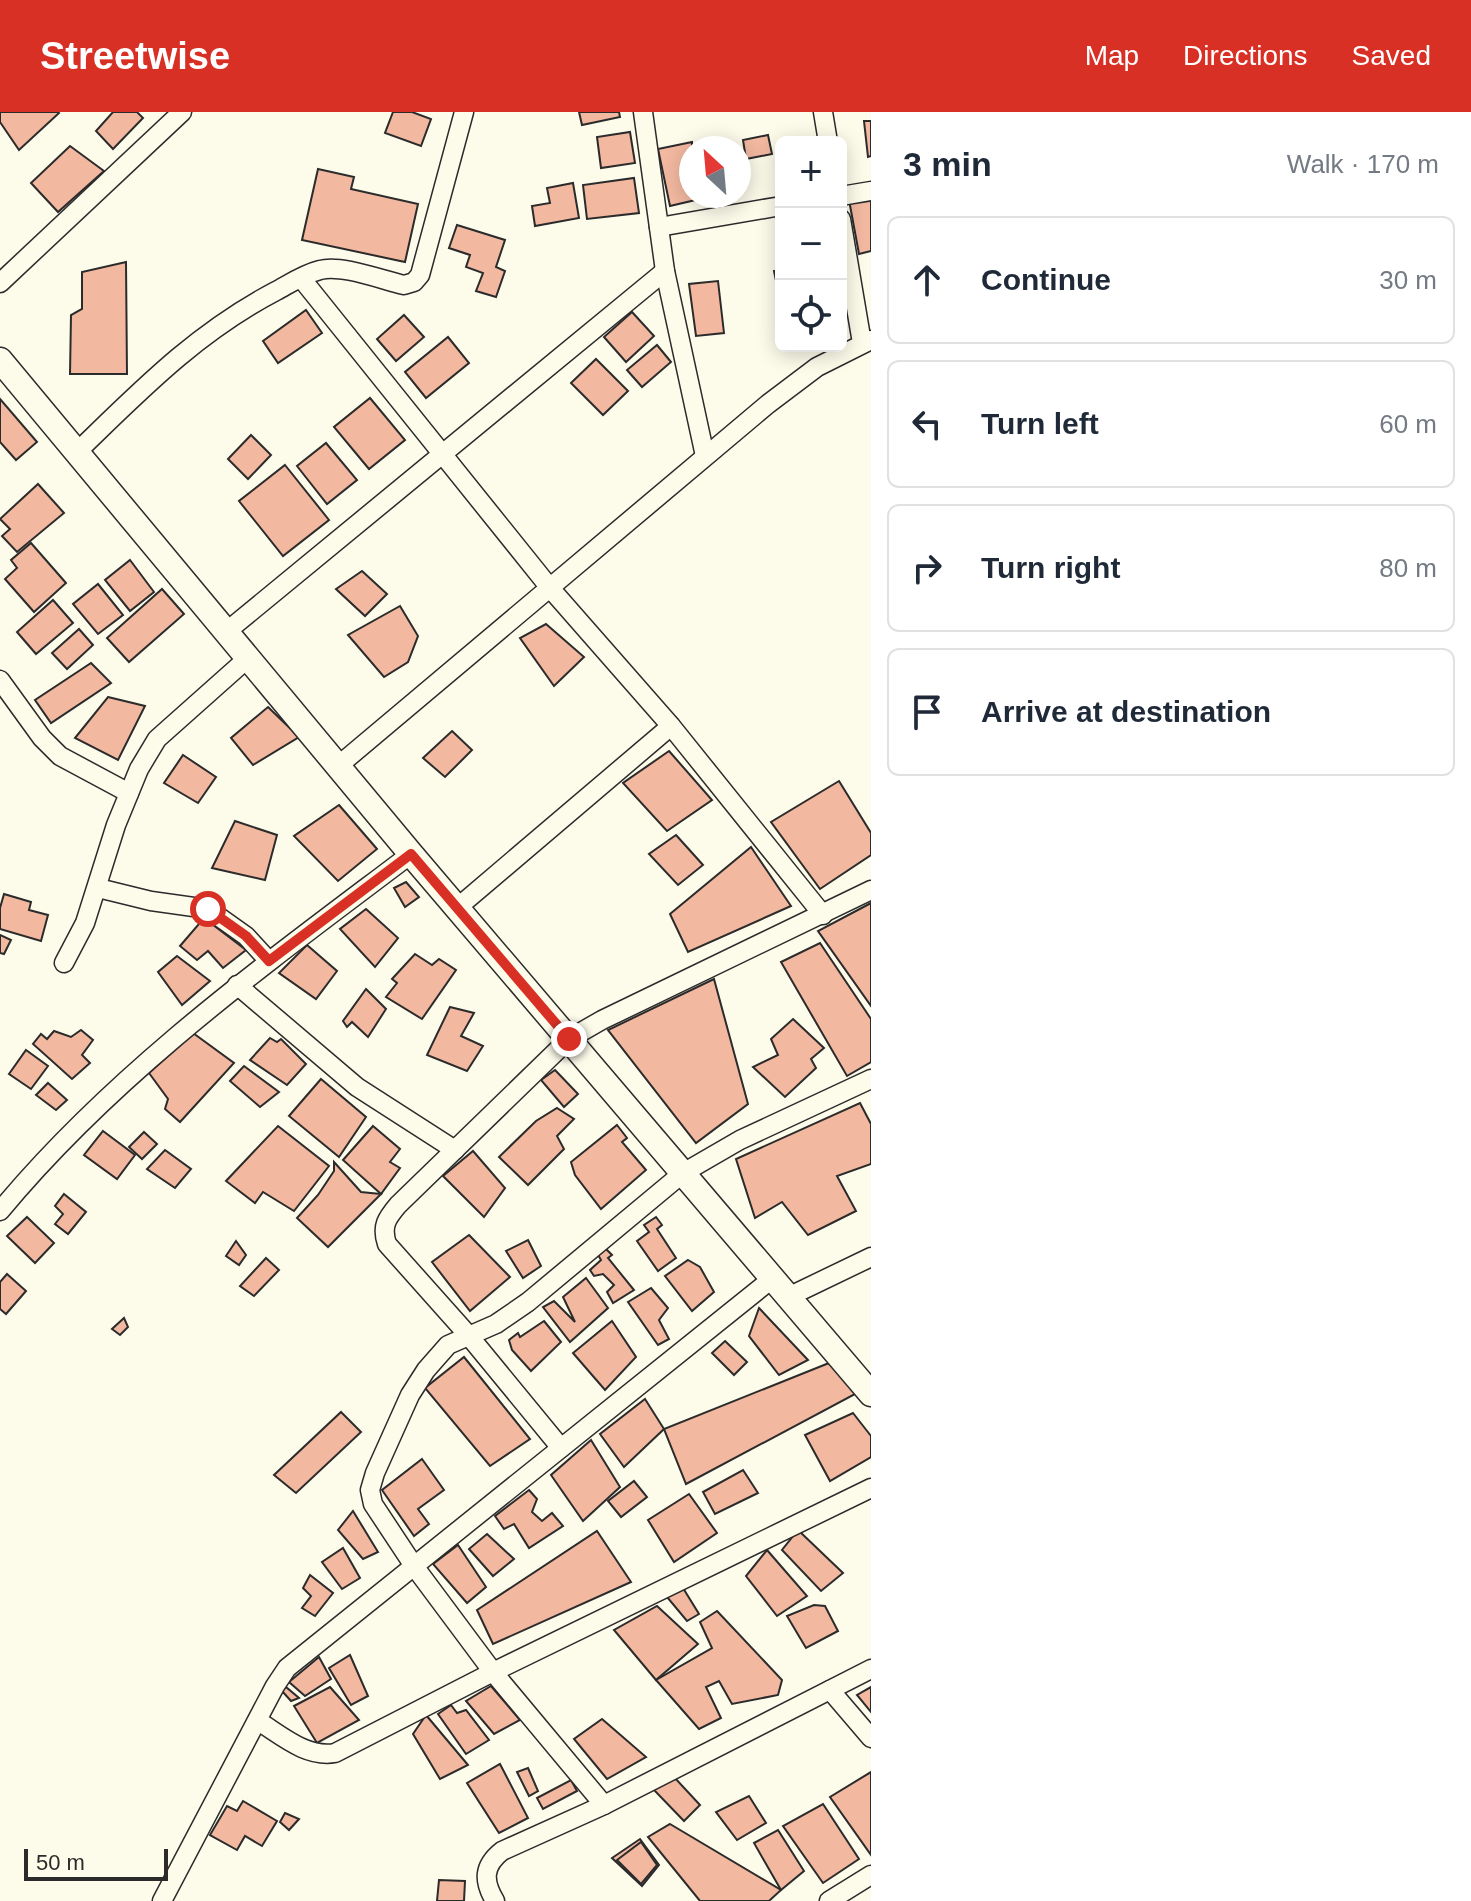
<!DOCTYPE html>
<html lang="en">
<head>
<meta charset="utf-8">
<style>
  :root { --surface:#fff; --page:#f2f2f3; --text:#1f2937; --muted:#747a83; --line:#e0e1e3; --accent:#d93025 }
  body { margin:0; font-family:Helvetica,sans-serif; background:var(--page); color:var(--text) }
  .controls { position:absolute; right:24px; top:24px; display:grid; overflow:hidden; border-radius:12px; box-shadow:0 4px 20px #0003 }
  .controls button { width:72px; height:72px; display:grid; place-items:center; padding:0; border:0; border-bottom:2px solid var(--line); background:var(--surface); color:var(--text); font:40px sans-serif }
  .compass { position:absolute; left:679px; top:24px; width:72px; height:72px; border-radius:50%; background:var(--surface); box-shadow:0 4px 20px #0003; rotate:334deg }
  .scale { position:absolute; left:24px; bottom:20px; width:144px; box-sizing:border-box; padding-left:8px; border:4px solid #2b2b2b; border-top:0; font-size:22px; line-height:28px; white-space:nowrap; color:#2b2b2b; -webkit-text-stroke:6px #fdfbea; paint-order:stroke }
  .stop { position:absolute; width:24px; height:24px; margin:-18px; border:6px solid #d93025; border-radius:50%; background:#fff }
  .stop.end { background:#d93025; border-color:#fff; box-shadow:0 2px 8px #0008 }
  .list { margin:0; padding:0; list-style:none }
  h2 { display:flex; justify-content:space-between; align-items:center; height:104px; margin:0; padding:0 32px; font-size:34px }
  h2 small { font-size:26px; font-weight:400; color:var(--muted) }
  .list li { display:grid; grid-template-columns:52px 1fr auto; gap:24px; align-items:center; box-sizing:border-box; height:128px; margin:0 16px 16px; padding:0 16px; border:2px solid var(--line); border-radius:12px }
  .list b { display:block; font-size:30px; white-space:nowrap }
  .list em { font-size:26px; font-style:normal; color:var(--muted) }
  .icon { flex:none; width:44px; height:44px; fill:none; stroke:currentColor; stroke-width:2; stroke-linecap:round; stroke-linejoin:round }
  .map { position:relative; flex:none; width:871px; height:1789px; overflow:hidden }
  header { display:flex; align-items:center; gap:48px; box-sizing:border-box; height:112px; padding:0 40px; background:var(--accent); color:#fff }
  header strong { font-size:38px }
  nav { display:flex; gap:44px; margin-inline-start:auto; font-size:28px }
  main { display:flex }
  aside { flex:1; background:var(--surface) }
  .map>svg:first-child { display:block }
</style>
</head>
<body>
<header>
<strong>Streetwise</strong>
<nav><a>Map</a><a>Directions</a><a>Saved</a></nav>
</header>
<main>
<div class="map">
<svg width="871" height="1789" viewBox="0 0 871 1789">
  <rect width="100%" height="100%" fill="#fdfbea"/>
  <!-- building -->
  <g fill="#f2b8a0" stroke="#2b2b2b" stroke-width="2">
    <polygon points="0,0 58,0 59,1 19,38 0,10"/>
    <polygon points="113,0 137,0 143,6 113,37 96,19"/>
    <polygon points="393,0 412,0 431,7 421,34 385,21"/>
    <polygon points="579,0 619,0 620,5 582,13"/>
    <polygon points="864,9 871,9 871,44 868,45"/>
    <polygon points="630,20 635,51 601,56 597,25"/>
    <polygon points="768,23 772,42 746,47 743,28"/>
    <polygon points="692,30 691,84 703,84 704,86 670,94 658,37"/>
    <polygon points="70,34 104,59 58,100 31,71"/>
    <polygon points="318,57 354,65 351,77 418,92 405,150 302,128"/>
    <polygon points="634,66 639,101 587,107 583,73"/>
    <polygon points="573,71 579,106 535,114 532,94 550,91 547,76"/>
    <polygon points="871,84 871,139 859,142 849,88"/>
    <polygon points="457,113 505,128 496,155 505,159 496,185 476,179 483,161 466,155 470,143 449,136"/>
    <polygon points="126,150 127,262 70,262 71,203 82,197 82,160"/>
    <polygon points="781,158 781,188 780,188 774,159"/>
    <polygon points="718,169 724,221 696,224 689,172"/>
    <polygon points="306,198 322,221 278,251 263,229"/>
    <polygon points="632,200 654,224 626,250 604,225"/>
    <polygon points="404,203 424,225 396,249 377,227"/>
    <polygon points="448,225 469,251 426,286 405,260"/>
    <polygon points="657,233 671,250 642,275 627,258"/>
    <polygon points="596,247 628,279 603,303 571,271"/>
    <polygon points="370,286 405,328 369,357 334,315"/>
    <polygon points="0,287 37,330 16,348 0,330"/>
    <polygon points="251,323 271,343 248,367 228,347"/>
    <polygon points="326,331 357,368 327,392 297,354"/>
    <polygon points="285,353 329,408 283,444 239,389"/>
    <polygon points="38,372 64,401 17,440 2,424 10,417 0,407"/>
    <polygon points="31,431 66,471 34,500 5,467 17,456 11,448"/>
    <polygon points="130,448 154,480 130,499 105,468"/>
    <polygon points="362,459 387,482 365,504 336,477"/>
    <polygon points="98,472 123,503 98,522 73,492"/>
    <polygon points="162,477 184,502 129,550 107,526"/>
    <polygon points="53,488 73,511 36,542 17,520"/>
    <polygon points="400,494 418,524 408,550 384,565 348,523"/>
    <polygon points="546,512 584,545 554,574 520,526"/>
    <polygon points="79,517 93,533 67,557 52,541"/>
    <polygon points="91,551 111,571 51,611 35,588"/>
    <polygon points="108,585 145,594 118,648 75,626"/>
    <polygon points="268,595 299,625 253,653 231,626"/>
    <polygon points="452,619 472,638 445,665 423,646"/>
    <polygon points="669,639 712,688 667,719 623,671"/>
    <polygon points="183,643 216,665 198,691 164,671"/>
    <polygon points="839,669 871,721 871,743 820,777 771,710"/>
    <polygon points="339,693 377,737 338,769 294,724"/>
    <polygon points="235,709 277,723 265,768 212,756"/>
    <polygon points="676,723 703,753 678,773 649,742"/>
    <polygon points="751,735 791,794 688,840 670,802"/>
    <polygon points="406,770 419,785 405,795 394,776"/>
    <polygon points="4,782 31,790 29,798 48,803 41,829 0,817 0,796"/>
    <polygon points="871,791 871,894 818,819"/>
    <polygon points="366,797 398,826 375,855 340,817"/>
    <polygon points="204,806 246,838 223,856 208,839 197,848 180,834"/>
    <polygon points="0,823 11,828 4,842 0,841"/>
    <polygon points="820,831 871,907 871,950 847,964 781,850"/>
    <polygon points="307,833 337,859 316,887 279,861"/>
    <polygon points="415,842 432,853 439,847 456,858 422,907 386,885 397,871 392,867"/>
    <polygon points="177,844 210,869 182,893 158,860"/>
    <polygon points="714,867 748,992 696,1031 608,918"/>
    <polygon points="366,877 386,897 368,925 352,910 347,915 343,909"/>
    <polygon points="450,895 474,901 461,924 483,934 467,959 427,943"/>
    <polygon points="793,907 824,936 811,947 816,956 785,985 753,955 778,943 771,927"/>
    <polygon points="81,918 93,928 82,943 90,951 72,967 33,932 41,922 47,927 54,919 71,925"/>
    <polygon points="193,921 234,951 180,1010 165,997 168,987 149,961"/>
    <polygon points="270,926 277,930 281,927 306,952 287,973 250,948"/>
    <polygon points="26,938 48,954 31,977 9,962"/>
    <polygon points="244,954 279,980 260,995 230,969"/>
    <polygon points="555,958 578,982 564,995 541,968"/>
    <polygon points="321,967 366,1005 339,1045 289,1004"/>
    <polygon points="48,971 67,988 56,998 36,983"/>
    <polygon points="860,991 871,1012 871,1052 837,1064 856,1099 808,1123 782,1090 755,1106 736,1047"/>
    <polygon points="557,996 574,1007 557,1024 564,1037 528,1073 499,1045 536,1009"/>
    <polygon points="617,1013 627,1026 622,1030 646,1058 601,1097 575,1063 571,1050"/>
    <polygon points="278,1014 329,1054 294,1099 263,1080 255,1091 226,1069"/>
    <polygon points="373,1014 400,1037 390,1050 400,1056 381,1082 343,1048"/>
    <polygon points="103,1019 135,1043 117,1067 84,1043"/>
    <polygon points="144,1020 157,1032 142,1047 129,1035"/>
    <polygon points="165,1038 191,1057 175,1076 147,1057"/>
    <polygon points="473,1039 505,1076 484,1105 443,1064"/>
    <polygon points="334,1050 361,1080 381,1082 328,1135 297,1106 318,1083 334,1059"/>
    <polygon points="64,1082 86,1100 68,1122 55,1112 63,1102 55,1094"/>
    <polygon points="27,1105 54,1131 35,1151 7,1124"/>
    <polygon points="656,1105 662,1113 657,1117 676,1146 658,1159 637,1129 649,1120 644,1113"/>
    <polygon points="469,1123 510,1165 470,1199 432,1150"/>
    <polygon points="528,1128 541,1154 523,1166 506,1139"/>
    <polygon points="236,1129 246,1143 239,1153 226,1144"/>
    <polygon points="604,1135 612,1143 608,1146 634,1178 613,1191 607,1180 614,1173 603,1162 594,1164 590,1158 601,1148 597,1141"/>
    <polygon points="266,1146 279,1158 254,1184 240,1174"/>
    <polygon points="688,1148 700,1155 714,1180 692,1199 665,1164"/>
    <polygon points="7,1162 26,1179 6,1202 0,1197 0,1170"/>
    <polygon points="586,1166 608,1196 570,1230 543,1195 554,1189 575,1210 563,1185"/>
    <polygon points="651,1176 668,1196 659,1208 669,1227 658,1233 628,1190"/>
    <polygon points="759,1196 808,1248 779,1263 749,1224"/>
    <polygon points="124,1206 128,1215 120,1223 112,1217"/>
    <polygon points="544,1209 561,1230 531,1259 512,1238 509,1228 518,1221 520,1225"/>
    <polygon points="612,1209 636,1245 605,1278 573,1241"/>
    <polygon points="725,1229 747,1250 734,1263 712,1241"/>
    <polygon points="464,1245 530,1327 490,1354 425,1276"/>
    <polygon points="829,1251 857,1281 686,1372 664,1317"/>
    <polygon points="645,1287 664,1317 624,1355 600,1322"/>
    <polygon points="341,1300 361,1320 296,1381 274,1363"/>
    <polygon points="853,1301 871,1324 871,1345 830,1369 805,1323"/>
    <polygon points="591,1328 620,1375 583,1409 551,1363"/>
    <polygon points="422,1347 444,1378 418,1397 429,1412 414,1424 382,1378"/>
    <polygon points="743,1358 758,1381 715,1402 703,1380"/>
    <polygon points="634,1369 647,1385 621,1405 608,1389"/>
    <polygon points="529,1378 537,1387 532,1400 542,1409 552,1401 563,1414 529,1436 514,1412 504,1417 495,1404"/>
    <polygon points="689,1382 717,1421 674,1450 648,1408"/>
    <polygon points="353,1399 378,1440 363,1447 338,1418"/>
    <polygon points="798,1418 843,1461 821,1479 782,1438"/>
    <polygon points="597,1419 631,1470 493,1532 477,1498"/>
    <polygon points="487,1422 514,1447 493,1464 469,1437"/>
    <polygon points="458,1433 486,1475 467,1491 433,1452"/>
    <polygon points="343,1436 360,1466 342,1477 322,1450"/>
    <polygon points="767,1438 807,1484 777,1504 746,1464"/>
    <polygon points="310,1463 333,1481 315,1504 302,1496 311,1484 303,1476"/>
    <polygon points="683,1476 699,1502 687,1509 667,1485"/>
    <polygon points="814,1493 825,1494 838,1519 806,1536 787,1504"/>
    <polygon points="657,1494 698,1532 656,1568 614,1518"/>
    <polygon points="717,1499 782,1568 778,1583 732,1592 719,1569 706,1575 721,1606 699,1617 656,1568 712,1536 700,1510"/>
    <polygon points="350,1543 368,1584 351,1593 329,1556"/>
    <polygon points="319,1545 331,1567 305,1584 289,1570"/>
    <polygon points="491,1574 520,1608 494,1622 466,1589"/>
    <polygon points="286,1575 299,1586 291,1589 282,1579"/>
    <polygon points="330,1575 359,1608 317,1631 294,1594"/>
    <polygon points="871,1575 871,1600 857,1583"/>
    <polygon points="451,1593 457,1601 466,1598 489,1628 466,1642 438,1602"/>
    <polygon points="426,1603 468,1653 440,1667 413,1622"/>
    <polygon points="602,1607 646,1645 607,1667 574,1627"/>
    <polygon points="500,1652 528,1706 499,1721 467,1671"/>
    <polygon points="528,1656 538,1679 529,1684 517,1660"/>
    <polygon points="871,1660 871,1743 830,1685"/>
    <polygon points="674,1665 700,1693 684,1709 654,1678"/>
    <polygon points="571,1668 577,1679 543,1697 537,1686"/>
    <polygon points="749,1684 766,1711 737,1728 716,1700"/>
    <polygon points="243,1689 277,1709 262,1734 245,1724 237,1738 210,1723 227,1694 237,1699"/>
    <polygon points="823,1692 859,1747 823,1771 783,1714"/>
    <polygon points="285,1701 299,1707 289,1718 280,1710"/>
    <polygon points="670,1712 781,1778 769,1789 700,1789 648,1725"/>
    <polygon points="778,1718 804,1759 781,1778 754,1731"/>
    <polygon points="640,1727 659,1753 642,1774 612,1746"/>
    <polygon points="641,1730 657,1753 641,1772 617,1748"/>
    <polygon points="439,1768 465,1769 464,1789 437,1789"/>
  </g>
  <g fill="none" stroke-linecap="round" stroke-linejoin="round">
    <!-- street casing -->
    <g stroke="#2b2b2b" stroke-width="21">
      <g id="street">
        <polyline points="643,0 665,159 705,344"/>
        <polyline points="823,0 828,30"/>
        <polyline points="841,84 871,79"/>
        <polyline points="841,107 862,231"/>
        <polyline points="659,115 781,94"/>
        <polyline points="301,166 550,476 671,614 823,803"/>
        <polyline points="0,171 182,0"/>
        <path d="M77,340C141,278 196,221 276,179C289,172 304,162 320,158C341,152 382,168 404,173L414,170L420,163L464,0"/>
        <polyline points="226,520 665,159"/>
        <polyline points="0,568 42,626 60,644 129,681"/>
        <polyline points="338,654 768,292 817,255 871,228"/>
        <polyline points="98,776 151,789 208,797 246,824 269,849"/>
        <polyline points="457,796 671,614"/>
        <polyline points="64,851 85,811 116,713 139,657 157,627 248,546"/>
        <polyline points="237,873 357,975 455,1038"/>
        <path d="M0,1099C116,959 267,851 411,742"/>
        <polyline points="788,1185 871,1145"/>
        <path d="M561,1336L469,1224L387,1132C381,1114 387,1106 398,1093L569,927L602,908L871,778"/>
        <polyline points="830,1578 871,1626"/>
        <path d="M258,1609C281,1623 306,1646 335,1641L493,1560L871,1376"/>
        <polyline points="604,1693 493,1560 414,1454 373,1392 370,1378 375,1361 410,1283 426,1258 448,1233 496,1212 528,1190 683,1061 740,1028 871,967"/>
        <polyline points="162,1789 275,1574 287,1556 773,1166"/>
        <path d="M495,1789C483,1769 483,1754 502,1739L604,1693L871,1557"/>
        <polyline points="829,1789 871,1763"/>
      </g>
    </g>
    <!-- secondary casing -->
    <g stroke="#2b2b2b" stroke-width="27">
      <polyline id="secondary" points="0,248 411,742 871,1282"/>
    </g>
    <!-- street -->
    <use href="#street" stroke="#fdfbea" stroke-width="18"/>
    <!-- secondary -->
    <use href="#secondary" stroke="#fdfbea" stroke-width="24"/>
  </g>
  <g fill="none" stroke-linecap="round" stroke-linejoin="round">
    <!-- route -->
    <polyline stroke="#d93025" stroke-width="10" points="208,797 246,824 269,849 411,742 569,927"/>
  </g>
</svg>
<div class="controls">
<button>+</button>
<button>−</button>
<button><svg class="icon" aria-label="locate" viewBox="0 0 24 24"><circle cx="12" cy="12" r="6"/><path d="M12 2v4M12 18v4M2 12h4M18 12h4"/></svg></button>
</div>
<svg class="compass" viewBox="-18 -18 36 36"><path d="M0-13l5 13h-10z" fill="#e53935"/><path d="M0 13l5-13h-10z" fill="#747a83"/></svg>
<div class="scale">50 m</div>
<div class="stop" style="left:208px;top:797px"></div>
<div class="stop end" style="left:569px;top:927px"></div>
</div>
<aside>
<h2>3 min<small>Walk · 170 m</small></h2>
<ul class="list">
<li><svg class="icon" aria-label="ahead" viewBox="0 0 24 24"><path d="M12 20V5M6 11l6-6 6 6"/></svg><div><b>Continue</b></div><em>30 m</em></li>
<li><svg class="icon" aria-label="left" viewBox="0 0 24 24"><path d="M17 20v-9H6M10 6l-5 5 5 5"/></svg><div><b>Turn left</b></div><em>60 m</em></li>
<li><svg class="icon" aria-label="right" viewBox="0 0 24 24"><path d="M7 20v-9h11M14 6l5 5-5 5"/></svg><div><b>Turn right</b></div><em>80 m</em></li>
<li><svg class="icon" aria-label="arrive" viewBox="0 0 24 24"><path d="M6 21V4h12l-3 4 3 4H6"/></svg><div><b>Arrive at destination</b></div></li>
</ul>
</aside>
</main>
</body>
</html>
